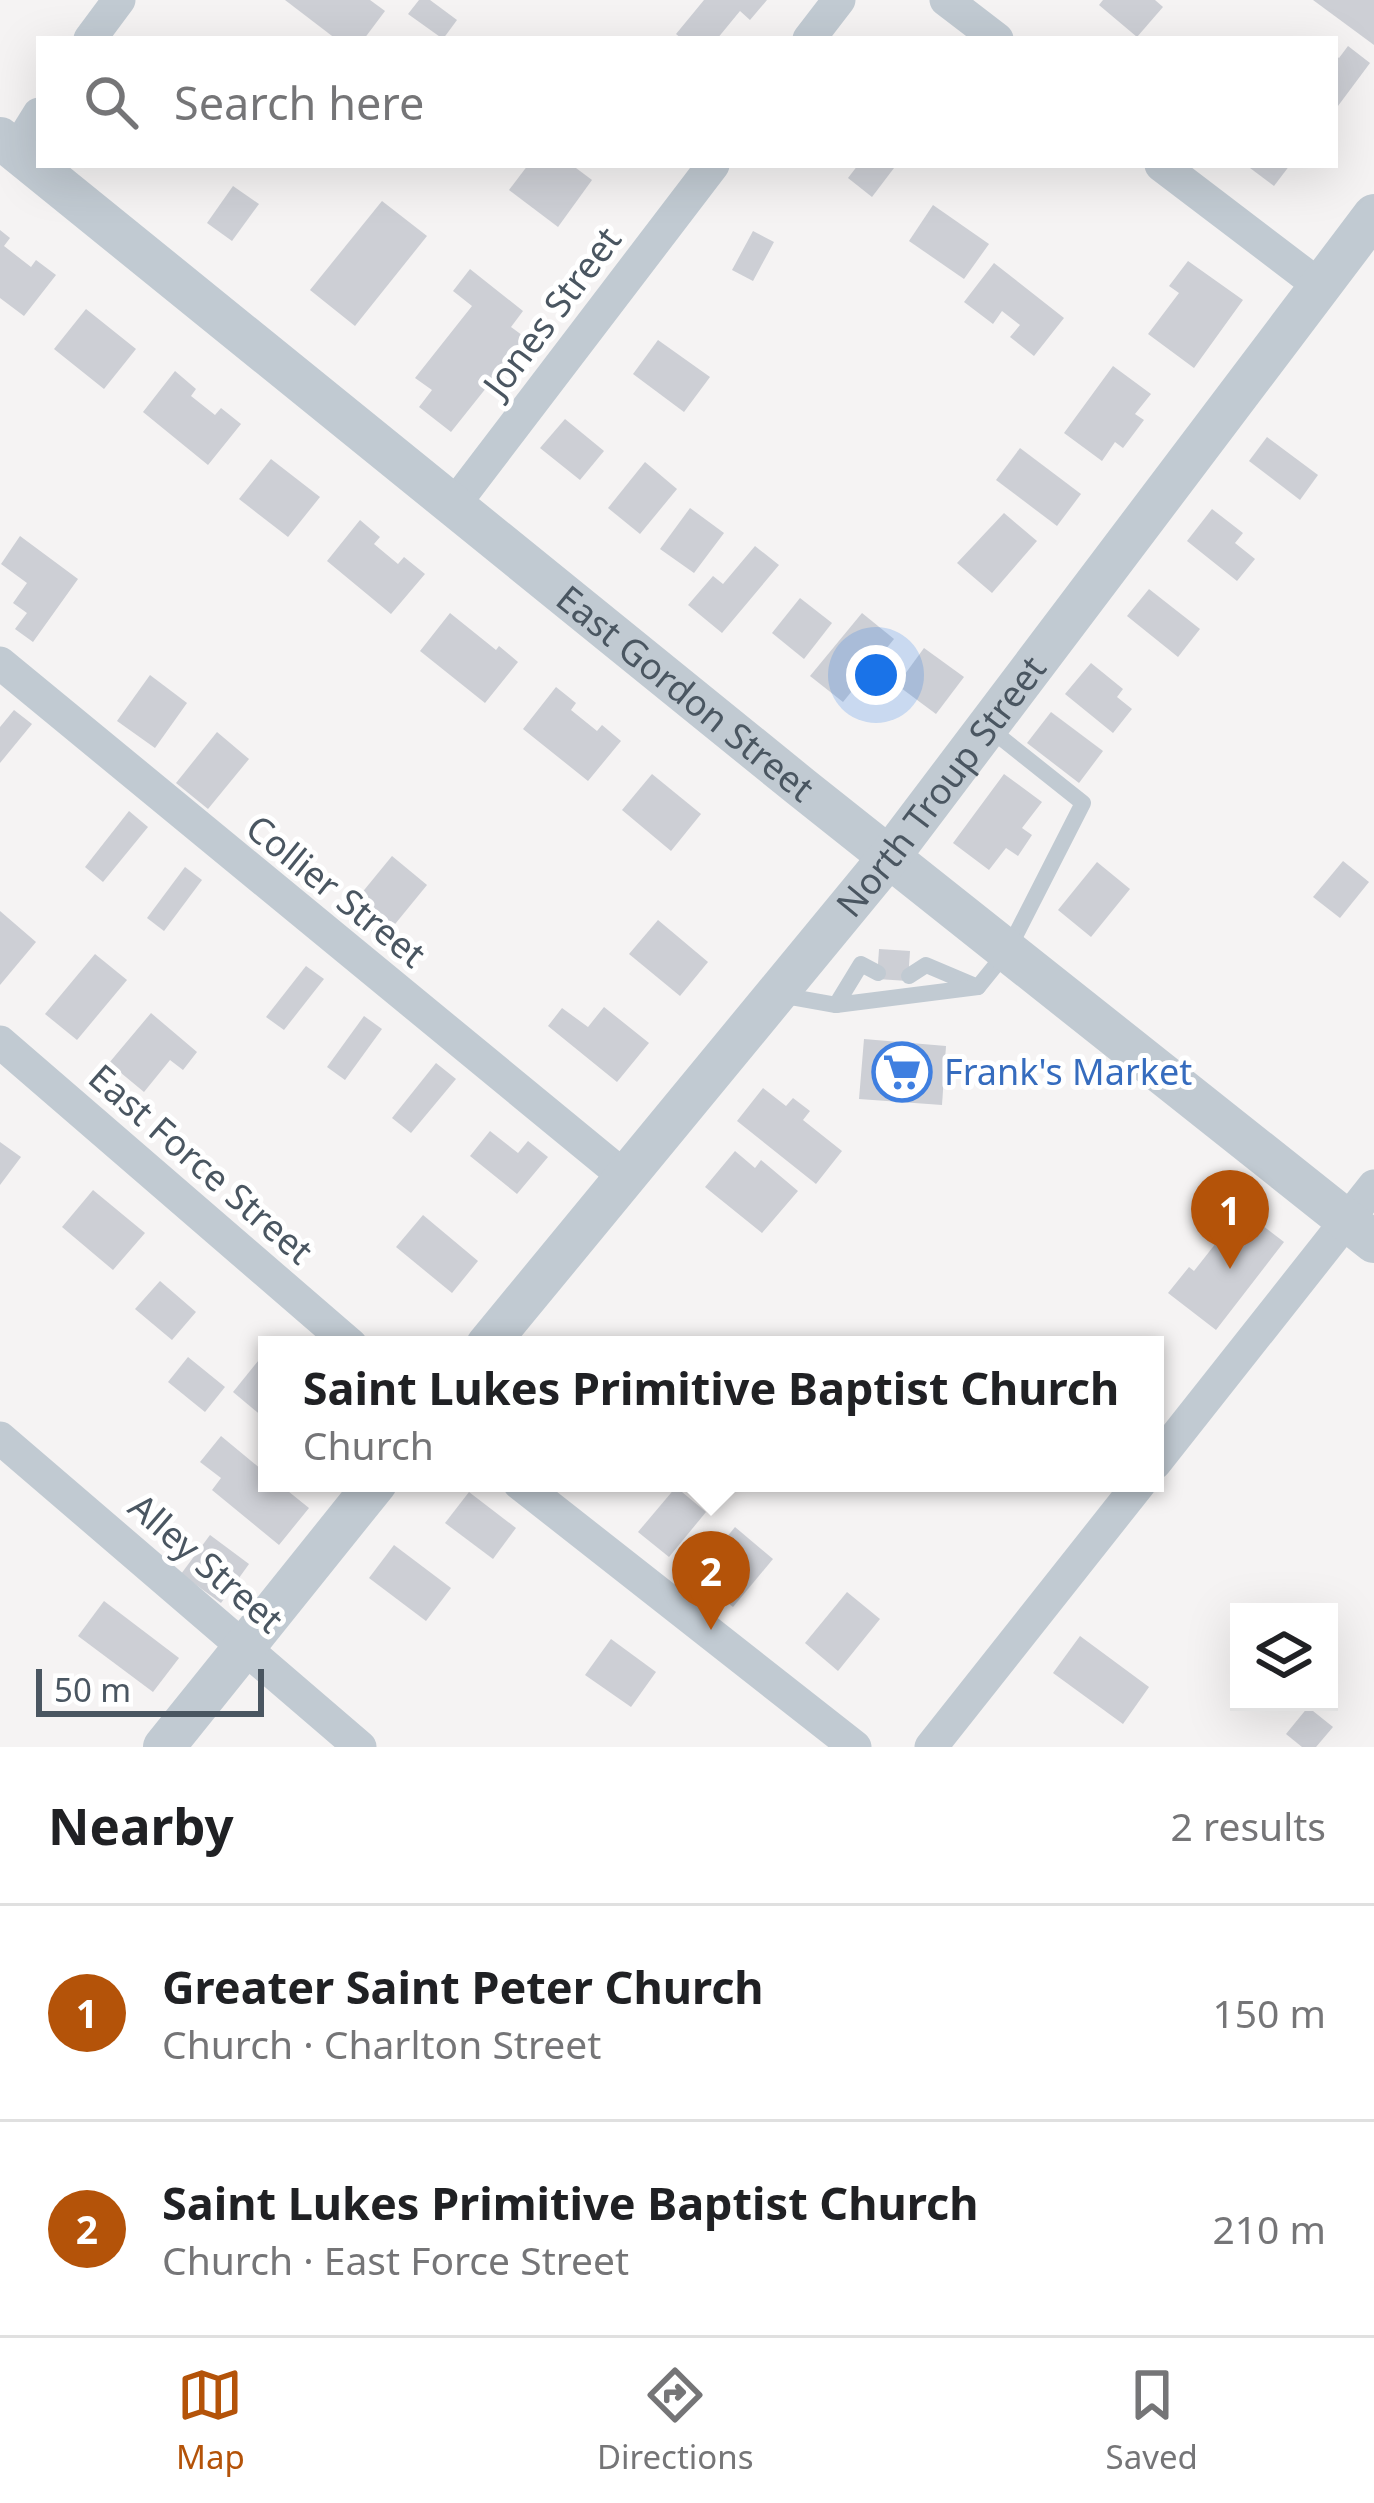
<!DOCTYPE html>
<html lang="en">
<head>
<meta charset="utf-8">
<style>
  :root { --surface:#fff; --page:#f6f6f6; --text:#202124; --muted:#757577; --line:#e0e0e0; --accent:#b45309 }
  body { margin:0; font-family:"Noto Sans",sans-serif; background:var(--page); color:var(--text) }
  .controls { position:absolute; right:36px; bottom:36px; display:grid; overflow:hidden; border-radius:0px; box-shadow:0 12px 48px #0002 }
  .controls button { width:108px; height:108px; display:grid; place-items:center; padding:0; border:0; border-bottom:3px solid var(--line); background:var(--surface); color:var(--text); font:60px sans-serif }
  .scale { position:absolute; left:36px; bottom:30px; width:228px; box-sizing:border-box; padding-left:12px; border:6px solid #4a5661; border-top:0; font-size:33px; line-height:42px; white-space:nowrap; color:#4a5661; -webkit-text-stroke:9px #fff; paint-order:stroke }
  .you { position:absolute; left:876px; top:675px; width:42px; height:42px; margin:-30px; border:9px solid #fff; border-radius:50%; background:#1a73e8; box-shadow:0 0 0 18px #1a73e833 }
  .badge { display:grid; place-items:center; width:78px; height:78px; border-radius:50%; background:var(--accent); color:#fff; font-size:39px; font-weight:700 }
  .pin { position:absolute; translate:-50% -99px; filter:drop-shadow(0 3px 6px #0008) }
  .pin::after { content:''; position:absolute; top:63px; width:42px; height:36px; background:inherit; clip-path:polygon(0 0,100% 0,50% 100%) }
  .popup { position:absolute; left:258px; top:1336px; width:906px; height:156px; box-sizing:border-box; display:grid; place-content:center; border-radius:0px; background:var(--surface); filter:drop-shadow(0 3px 9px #0005); font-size:39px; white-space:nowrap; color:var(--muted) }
  .popup b { font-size:45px; color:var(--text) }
  .popup::after { content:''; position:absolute; left:50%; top:100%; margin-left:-24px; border:24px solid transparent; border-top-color:var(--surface) }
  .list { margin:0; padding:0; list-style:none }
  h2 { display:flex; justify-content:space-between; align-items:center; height:156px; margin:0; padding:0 48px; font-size:51px }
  h2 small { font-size:39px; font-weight:400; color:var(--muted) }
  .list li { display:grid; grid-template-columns:78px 1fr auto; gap:36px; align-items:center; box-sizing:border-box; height:216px; padding:0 48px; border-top:3px solid var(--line) }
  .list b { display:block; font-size:45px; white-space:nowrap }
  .list p { margin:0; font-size:39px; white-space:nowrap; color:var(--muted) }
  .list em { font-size:39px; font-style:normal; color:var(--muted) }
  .icon { flex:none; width:66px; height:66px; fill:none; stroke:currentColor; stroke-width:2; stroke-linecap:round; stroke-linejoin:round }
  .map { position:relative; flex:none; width:1374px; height:1747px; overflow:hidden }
  .search { position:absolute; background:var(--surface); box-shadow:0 12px 48px #0002; left:36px; right:36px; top:36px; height:132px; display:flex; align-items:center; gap:30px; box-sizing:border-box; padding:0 42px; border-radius:0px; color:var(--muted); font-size:45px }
  .sheet { height:588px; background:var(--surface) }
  nav { display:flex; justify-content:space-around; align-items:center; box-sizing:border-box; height:168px; border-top:3px solid var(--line); background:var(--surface); font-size:33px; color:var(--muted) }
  nav a { display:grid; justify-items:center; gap:6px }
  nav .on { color:var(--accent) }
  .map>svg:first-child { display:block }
</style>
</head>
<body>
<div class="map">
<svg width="1374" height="1747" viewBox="0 0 1374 1747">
  <rect width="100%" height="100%" fill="#f5f3f3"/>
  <!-- building -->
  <g fill="#cdcfd5">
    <polygon points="285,0 370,0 385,11 364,39 336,39"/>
    <polygon points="419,0 430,0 457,20 443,39 408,14"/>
    <polygon points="704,0 767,0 750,20 740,11 717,39 682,39 676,34"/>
    <polygon points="1103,0 1155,0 1163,7 1137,37 1099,5"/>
    <polygon points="1313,0 1374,0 1374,45"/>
    <polygon points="1348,46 1370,63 1335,110 1335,55 1339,58"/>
    <polygon points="528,165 572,165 592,180 558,227 509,190"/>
    <polygon points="858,165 890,165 894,168 872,197 848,178"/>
    <polygon points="1246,165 1290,165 1274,186"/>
    <polygon points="233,186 259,204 232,241 207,223"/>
    <polygon points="382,201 427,236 355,326 310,290"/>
    <polygon points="933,205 989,244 964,279 909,241"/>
    <polygon points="0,230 10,238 4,246 31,267 36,260 56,275 24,316 0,298"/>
    <polygon points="753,231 774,242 753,281 732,270"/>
    <polygon points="1188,261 1243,300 1194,368 1148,334 1179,293 1169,286"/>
    <polygon points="994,263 1064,318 1034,356 1010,337 1020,325 1002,311 993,324 964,302"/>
    <polygon points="470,269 523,311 511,327 526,338 451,432 419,407 432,390 415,378 472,306 453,291"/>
    <polygon points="86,309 136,349 104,389 54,349"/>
    <polygon points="658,340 710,377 684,412 633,374"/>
    <polygon points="1113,366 1151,394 1135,414 1144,420 1123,448 1115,442 1102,461 1064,433"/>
    <polygon points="175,371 196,389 191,396 215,415 221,408 241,424 208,465 143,412"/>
    <polygon points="565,419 604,451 580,480 540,448"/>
    <polygon points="1267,437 1318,475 1300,500 1249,461"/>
    <polygon points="1020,448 1081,494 1057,526 996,480"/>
    <polygon points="271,459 320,497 288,537 239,499"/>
    <polygon points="645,462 677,489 640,534 608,508"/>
    <polygon points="690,508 724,533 694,573 660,549"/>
    <polygon points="1212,509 1243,533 1235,543 1255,559 1237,581 1187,541"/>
    <polygon points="1004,513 1037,541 992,593 957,563"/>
    <polygon points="360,520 380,537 374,544 398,564 404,557 425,574 391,614 327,561"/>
    <polygon points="20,536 78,579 33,642 15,629 27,613 13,603 27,583 1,564"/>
    <polygon points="755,546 779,565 722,633 688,605 713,576 723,584"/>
    <polygon points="1149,589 1200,629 1178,657 1127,616"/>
    <polygon points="800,598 832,623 804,659 772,633"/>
    <polygon points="450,613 496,650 499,646 518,662 485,703 420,651"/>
    <polygon points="862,613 894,639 843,702 810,676"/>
    <polygon points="924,648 964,677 936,714 897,685"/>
    <polygon points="1091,663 1123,689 1117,697 1132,709 1113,733 1065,694"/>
    <polygon points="150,675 187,703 155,748 117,721"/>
    <polygon points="556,687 576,703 571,710 597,731 602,725 621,741 588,781 523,729"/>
    <polygon points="14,710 32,724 0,763 0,727"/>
    <polygon points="1051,712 1103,751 1079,783 1027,743"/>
    <polygon points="217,732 249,759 208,809 176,783"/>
    <polygon points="652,774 701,814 671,851 622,810"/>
    <polygon points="1004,774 1042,802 1022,828 1032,835 1018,856 1006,848 989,870 953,843"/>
    <polygon points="129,811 148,827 103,882 85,867"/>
    <polygon points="392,856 427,885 382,940 347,911"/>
    <polygon points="1343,861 1369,882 1340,918 1313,897"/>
    <polygon points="1097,862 1130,889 1091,937 1058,910"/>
    <polygon points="185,867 202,880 164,931 147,918"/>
    <polygon points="0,911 36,942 0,985"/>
    <polygon points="658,920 708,962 680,996 629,954"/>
    <polygon points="879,949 910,951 908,981 877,979"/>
    <polygon points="95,954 127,980 77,1040 45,1014"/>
    <polygon points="306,966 324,979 284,1030 266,1017"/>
    <polygon points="604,1007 649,1043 617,1082 548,1026 562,1008 588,1027"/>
    <polygon points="151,1013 197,1052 183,1070 170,1060 144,1092 109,1063"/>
    <polygon points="364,1016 382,1029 345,1080 327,1067"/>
    <polygon points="864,1039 946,1046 942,1105 859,1099"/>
    <polygon points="436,1063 456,1079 411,1133 392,1118"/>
    <polygon points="763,1088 786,1106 793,1098 810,1111 803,1120 842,1151 816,1184 737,1121"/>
    <polygon points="490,1131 518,1153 528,1141 548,1157 517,1194 470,1156"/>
    <polygon points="0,1142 21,1157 0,1185"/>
    <polygon points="735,1151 755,1168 761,1160 798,1191 762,1233 705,1187"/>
    <polygon points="93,1190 145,1233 113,1270 62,1227"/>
    <polygon points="1242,1210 1284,1242 1216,1330 1168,1293 1189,1267 1194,1271"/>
    <polygon points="423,1215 478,1261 452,1293 396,1247"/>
    <polygon points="160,1281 196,1312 172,1340 135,1309"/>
    <polygon points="267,1350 267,1411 263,1417 233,1392"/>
    <polygon points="188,1357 225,1387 205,1412 168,1382"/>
    <polygon points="221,1436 267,1474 267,1483 278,1483 309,1508 279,1545 212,1490 221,1478 200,1462"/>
    <polygon points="676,1487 706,1512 669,1557 638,1532"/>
    <polygon points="469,1492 516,1528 493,1559 445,1523"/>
    <polygon points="735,1527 773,1559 733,1607 695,1576"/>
    <polygon points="210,1535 249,1564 221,1603 181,1574"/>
    <polygon points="394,1545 451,1588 426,1621 369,1578"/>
    <polygon points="847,1592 880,1619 838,1671 805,1643"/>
    <polygon points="104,1601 179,1658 153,1692 78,1636"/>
    <polygon points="1080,1636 1149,1687 1123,1724 1053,1673"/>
    <polygon points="611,1639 656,1672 631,1707 585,1675"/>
    <polygon points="1308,1707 1333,1727 1316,1747 1302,1747 1286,1734"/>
  </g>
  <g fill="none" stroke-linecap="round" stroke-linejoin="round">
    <!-- service -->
    <g stroke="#c1cad2" stroke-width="16">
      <polyline points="909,976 926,965 978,987"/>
      <polyline points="780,995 836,1005 978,987 1008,950 1083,803 990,729"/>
      <polyline points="836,1005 861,964 878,973"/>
    </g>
    <!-- minor -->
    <g stroke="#c1cad2" stroke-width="33">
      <polyline points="946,0 997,39"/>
      <polyline points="90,39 119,0"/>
      <polyline points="809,39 839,0"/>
      <polyline points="16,151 39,114"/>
      <polyline points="1161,165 1320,286"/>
      <polyline points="453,506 713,165"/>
      <polyline points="0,663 625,1177"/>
      <polyline points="0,1042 351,1345"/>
      <polyline points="0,1438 360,1747"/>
      <polyline points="1155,1463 1374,1186"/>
      <polyline points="519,1483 855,1747"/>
      <polyline points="931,1747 1140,1483"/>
    </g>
    <!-- tertiary -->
    <g stroke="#c1cad2" stroke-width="42">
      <path id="s1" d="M0,138L801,787L1374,1242"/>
      <path id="s2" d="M487,1345L889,857L1374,215"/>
      <polyline points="164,1747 376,1483"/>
    </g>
  </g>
  <!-- icons -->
  <defs>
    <g id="supermarket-ring" transform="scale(3)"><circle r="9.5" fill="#fff" stroke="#3f7fe0" stroke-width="1.5"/><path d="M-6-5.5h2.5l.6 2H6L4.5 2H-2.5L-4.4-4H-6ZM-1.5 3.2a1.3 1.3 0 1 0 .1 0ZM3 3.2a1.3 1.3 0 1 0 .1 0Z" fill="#3f7fe0"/></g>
  </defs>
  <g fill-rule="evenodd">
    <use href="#supermarket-ring" x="902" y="1072"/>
  </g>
  <g text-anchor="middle" stroke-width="10" stroke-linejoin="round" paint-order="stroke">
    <!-- street labels -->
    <g font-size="36" fill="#4a5661" stroke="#fff">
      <text transform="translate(552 312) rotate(-53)" y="13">Jones Street</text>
      <text dy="13" stroke="none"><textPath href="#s1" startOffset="882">East Gordon Street</textPath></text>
      <text dy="13" stroke="none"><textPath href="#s2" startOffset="720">North Troup Street</textPath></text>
      <text transform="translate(336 891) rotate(39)" y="13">Collier Street</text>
      <text transform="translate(201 1164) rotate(41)" y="13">East Force Street</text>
      <text transform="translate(206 1563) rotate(41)" y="13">Alley Street</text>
    </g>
    <!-- shop labels -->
    <g font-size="36" fill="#366cbe" stroke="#fff" text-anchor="start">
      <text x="944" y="1085">Frank's Market</text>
    </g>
  </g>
</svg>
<div class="controls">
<button><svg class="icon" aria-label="layers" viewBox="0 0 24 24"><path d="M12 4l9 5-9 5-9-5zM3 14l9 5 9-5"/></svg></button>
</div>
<div class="scale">50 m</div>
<div class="you"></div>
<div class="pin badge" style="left:1230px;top:1269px">1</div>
<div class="pin badge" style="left:711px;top:1630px">2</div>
<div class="popup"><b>Saint Lukes Primitive Baptist Church</b>Church</div>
<div class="search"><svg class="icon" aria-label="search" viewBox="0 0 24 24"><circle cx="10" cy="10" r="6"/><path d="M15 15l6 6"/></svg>Search here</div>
</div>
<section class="sheet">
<h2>Nearby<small>2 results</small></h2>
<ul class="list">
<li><span class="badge">1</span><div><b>Greater Saint Peter Church</b><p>Church · Charlton Street</p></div><em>150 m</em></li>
<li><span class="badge">2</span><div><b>Saint Lukes Primitive Baptist Church</b><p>Church · East Force Street</p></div><em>210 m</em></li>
</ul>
</section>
<nav>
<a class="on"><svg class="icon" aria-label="map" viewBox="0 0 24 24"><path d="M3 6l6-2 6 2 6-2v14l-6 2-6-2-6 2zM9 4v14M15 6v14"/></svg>Map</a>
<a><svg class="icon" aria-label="directions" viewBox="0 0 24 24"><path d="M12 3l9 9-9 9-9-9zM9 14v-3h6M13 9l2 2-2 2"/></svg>Directions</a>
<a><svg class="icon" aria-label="saved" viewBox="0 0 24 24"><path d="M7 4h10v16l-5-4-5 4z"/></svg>Saved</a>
</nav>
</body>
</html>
